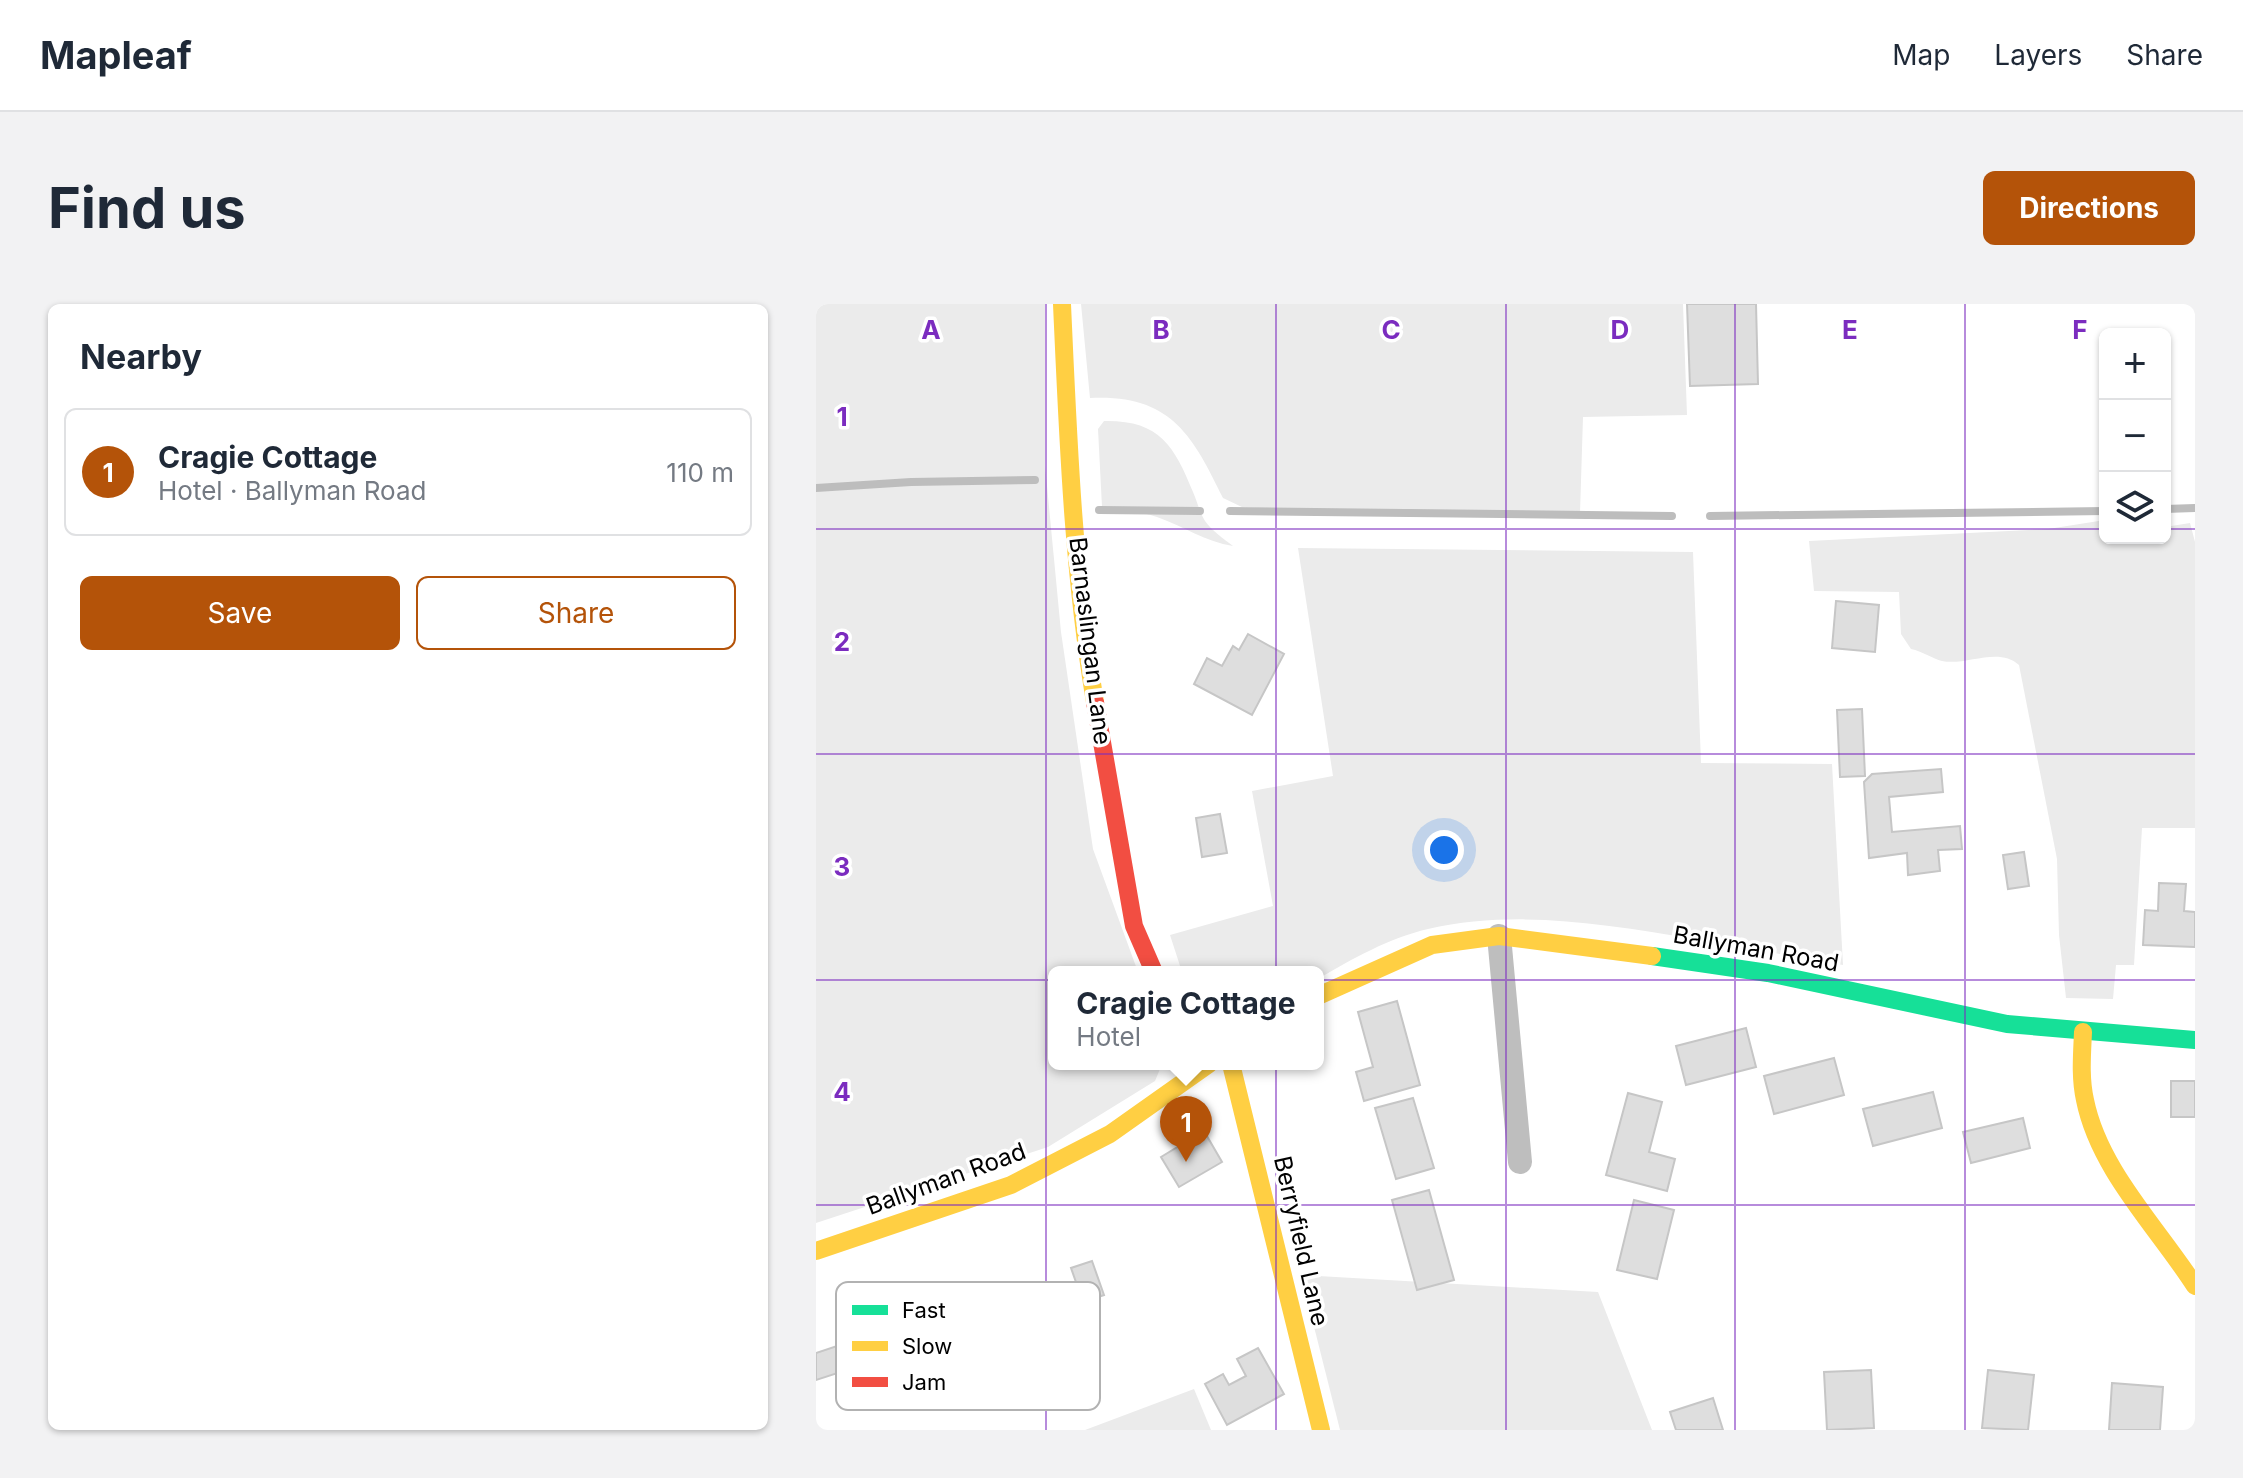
<!DOCTYPE html>
<html lang="en">
<head>
<meta charset="utf-8">
<style>
  :root { --surface:#fff; --page:#f2f2f3; --text:#1f2937; --muted:#747a83; --line:#e0e1e3; --accent:#b45309 }
  body { margin:0; font-family:Inter,sans-serif; background:var(--page); color:var(--text) }
  .controls { position:absolute; right:24px; top:24px; display:grid; overflow:hidden; border-radius:12px; box-shadow:0 2px 6px #0004 }
  .controls button { width:72px; height:72px; display:grid; place-items:center; padding:0; border:0; border-bottom:2px solid var(--line); background:var(--surface); color:var(--text); font:40px sans-serif }
  .you { position:absolute; left:628px; top:546px; width:28px; height:28px; margin:-20px; border:6px solid #fff; border-radius:50%; background:#1a73e8; box-shadow:0 0 0 12px #1a73e833 }
  .badge { display:grid; place-items:center; width:52px; height:52px; border-radius:50%; background:var(--accent); color:#fff; font-size:26px; font-weight:700 }
  .pin { position:absolute; translate:-50% -66px; filter:drop-shadow(0 2px 4px #0008) }
  .pin::after { content:''; position:absolute; top:42px; width:28px; height:24px; background:inherit; clip-path:polygon(0 0,100% 0,50% 100%) }
  .popup { position:absolute; left:232px; top:662px; width:276px; height:104px; box-sizing:border-box; display:grid; place-content:center; border-radius:12px; background:var(--surface); filter:drop-shadow(0 2px 6px #0005); font-size:26px; white-space:nowrap; color:var(--muted) }
  .popup b { font-size:30px; color:var(--text) }
  .popup::after { content:''; position:absolute; left:50%; top:100%; margin-left:-16px; border:16px solid transparent; border-top-color:var(--surface) }
  .list { margin:0; padding:0; list-style:none }
  h2 { display:flex; justify-content:space-between; align-items:center; height:104px; margin:0; padding:0 32px; font-size:34px }
  h2 small { font-size:26px; font-weight:400; color:var(--muted) }
  .list li { display:grid; grid-template-columns:52px 1fr auto; gap:24px; align-items:center; box-sizing:border-box; height:128px; margin:0 16px 16px; padding:0 16px; border:2px solid var(--line); border-radius:12px }
  .list b { display:block; font-size:30px; white-space:nowrap }
  .list p { margin:0; font-size:26px; white-space:nowrap; color:var(--muted) }
  .list em { font-size:26px; font-style:normal; color:var(--muted) }
  .actions { display:flex; gap:16px; padding:24px 32px }
  .actions a { flex:1; padding:18px 0; border:2px solid var(--accent); border-radius:12px; text-align:center; font-size:28px; color:var(--accent) }
  .actions .main { background:var(--accent); color:#fff }
  .icon { flex:none; width:44px; height:44px; fill:none; stroke:currentColor; stroke-width:2; stroke-linecap:round; stroke-linejoin:round }
  .map { position:relative; flex:none; width:1379px; height:1126px; overflow:hidden; border-radius:12px }
  header { display:flex; align-items:center; gap:48px; box-sizing:border-box; height:112px; padding:0 40px; background:var(--surface); border-bottom:2px solid var(--line) }
  header strong { font-size:38px }
  nav { display:flex; gap:44px; margin-inline-start:auto; font-size:28px }
  .intro { display:flex; align-items:center; justify-content:space-between; box-sizing:border-box; height:192px; padding:0 48px }
  h1 { margin:0; font-size:56px }
  .button { padding:20px 36px; border-radius:12px; background:var(--accent); color:#fff; font-size:28px; font-weight:700 }
  main { display:flex; gap:48px; padding:0 48px }
  aside { flex:1; background:var(--surface); border-radius:12px; box-shadow:0 2px 6px #0004 }
  .map>svg:first-child { display:block }
</style>
</head>
<body>
<header>
<strong>Mapleaf</strong>
<nav><a>Map</a><a>Layers</a><a>Share</a></nav>
</header>
<div class="intro"><h1>Find us</h1><a class="button">Directions</a></div>
<main>
<aside>
<h2>Nearby<small></small></h2>
<ul class="list">
<li><span class="badge">1</span><div><b>Cragie Cottage</b><p>Hotel · Ballyman Road</p></div><em>110 m</em></li>
</ul>
<div class="actions"><a class="main">Save</a><a>Share</a></div>
</aside>
<div class="map">
<svg width="1379" height="1126" viewBox="0 0 1379 1126">
  <rect width="100%" height="100%" fill="#fff"/>
  <!-- green -->
  <g fill="#ebebeb">
    <polygon points="0,0 229,0 229,161 245,328 277,545 322,668 238,668 238,760 346,760 339,777 232,843 0,919"/>
    <path d="M265,0H867L871,111L767,113L764,209L476,206L426,203L407,194C376,130 354,90 274,94Z"/>
    <path d="M288,117C343,116 358,141 377,188C381,197 384,209 389,217C395,226 408,235 417,242C390,238 367,222 341,213C324,207 304,206 286,203L282,125Z"/>
    <path d="M1289,216V234H1349V223L1374,219L1379,238V524H1326L1318,661H1300L1297,695L1250,694L1243,631L1241,555L1203,361C1183,342 1150,362 1126,357C1117,355 1106,347 1095,345L1085,330L1083,288L998,287L993,237L1232,225Z"/>
    <path d="M482,244L877,248L885,459L1016,460L1027,661C977,652 927,644 878,635C790,620 700,605 612,625C573,634 536,655 502,675V668H366L354,631L457,602L436,487L517,472Z"/>
    <polygon points="485,971 782,988 836,1126 524,1126"/>
    <polygon points="378,1085 395,1126 268,1126 269,1126"/>
  </g>
  <g fill="none" stroke-linecap="round" stroke-linejoin="round">
    <!-- stream -->
    <g stroke="#bdbdbd" stroke-width="8">
      <polyline points="0,184 95,178 219,176"/>
      <polyline points="1349,205 1379,204"/>
      <polyline points="283,206 384,207"/>
      <polyline points="414,207 856,212"/>
      <polyline points="894,212 1289,207"/>
    </g>
  </g>
  <!-- building -->
  <g fill="#dedede" stroke="#c6c6c6" stroke-width="2">
    <polygon points="871,0 940,0 942,80 874,82"/>
    <polygon points="1020,297 1063,301 1059,348 1016,344"/>
    <polygon points="432,330 468,350 436,411 378,380 391,354 406,362 417,342 423,346"/>
    <polygon points="1046,405 1049,472 1024,473 1021,406"/>
    <polygon points="1125,465 1127,488 1073,493 1076,528 1144,522 1146,545 1122,546 1124,567 1092,571 1091,549 1053,554 1048,478 1056,470"/>
    <polygon points="404,510 411,549 386,553 380,514"/>
    <polygon points="1208,548 1213,582 1192,585 1187,551"/>
    <polygon points="1343,579 1370,580 1368,607 1379,608 1379,643 1327,641 1329,606 1342,607"/>
    <polygon points="581,697 604,781 548,797 540,768 557,763 542,708"/>
    <polygon points="930,724 940,763 870,781 860,742"/>
    <polygon points="1018,754 1028,791 958,810 948,772"/>
    <rect x="1355" y="777" width="24" height="36"/>
    <polygon points="1117,788 1126,824 1057,842 1047,805"/>
    <polygon points="812,789 846,798 833,848 859,855 851,887 790,871"/>
    <polygon points="597,794 618,864 580,875 559,804"/>
    <polygon points="1207,814 1214,844 1155,859 1147,828"/>
    <polygon points="388,827 406,858 363,883 345,853"/>
    <polygon points="613,886 638,976 601,986 576,896"/>
    <polygon points="818,896 858,906 841,975 801,966"/>
    <polygon points="276,957 288,991 267,998 255,964"/>
    <polygon points="241,986 248,1005 209,1018 202,999"/>
    <polygon points="158,1016 165,1037 126,1049 119,1028"/>
    <polygon points="72,1025 80,1050 0,1076 0,1049"/>
    <polygon points="442,1044 468,1090 411,1121 389,1080 407,1070 413,1081 430,1072 421,1055"/>
    <polygon points="1055,1066 1058,1124 1011,1126 1008,1068"/>
    <polygon points="1172,1066 1218,1071 1212,1126 1166,1124"/>
    <polygon points="1296,1079 1347,1083 1344,1126 1293,1126"/>
    <polygon points="897,1094 907,1126 860,1126 854,1108"/>
  </g>
  <g fill="none" stroke-linecap="round" stroke-linejoin="round">
    <!-- street -->
    <polyline stroke="#bebebe" stroke-width="24" points="683,632 704,858"/>
    <!-- fast -->
    <polyline stroke="#16e098" stroke-width="18" points="836,652 952,669 1191,720 1379,736"/>
    <!-- slow -->
    <g stroke="#ffcf43" stroke-width="18">
      <path d="M246,0C252,133 257,267 279,398"/>
      <polyline points="502,692 616,641 683,632 836,652"/>
      <path d="M1267,728C1266,751 1264,774 1269,796C1283,866 1342,924 1379,982"/>
      <polyline points="415,760 505,1126"/>
      <polyline points="0,947 195,881 294,830 393,760"/>
    </g>
    <!-- jam -->
    <polyline stroke="#f24e42" stroke-width="18" points="279,398 318,622 338,668"/>
  </g>
  <!-- grid -->
  <path fill="none" stroke="#7b2cbf" stroke-width="2" stroke-opacity="0.55" d="M230,0V1126M460,0V1126M690,0V1126M919,0V1126M1149,0V1126M0,225H1289M1349,225H1379M0,450H1379M0,676H1379M0,901H1379"/>
  <g text-anchor="middle" stroke-width="7" stroke-linejoin="round" paint-order="stroke">
    <!-- street labels -->
    <g font-size="24" fill="#000" stroke="#fff">
      <text transform="translate(274 337) rotate(83)" y="8">Barnaslingan Lane</text>
      <text transform="translate(940 645) rotate(10)" y="8">Ballyman Road</text>
      <text transform="translate(130 875) rotate(-20)" y="8">Ballyman Road</text>
      <text transform="translate(485 937) rotate(77)" y="8">Berryfield Lane</text>
    </g>
  </g>
  <!-- legend -->
  <rect x="20" y="978" width="264" height="128" rx="12" fill="#fff" stroke="#b2b2b2" stroke-width="2"/>
  <rect x="36" y="1001" width="36" height="10" fill="#16e098"/>
  <rect x="36" y="1037" width="36" height="10" fill="#ffcf43"/>
  <rect x="36" y="1073" width="36" height="10" fill="#f24e42"/>
  <g font-size="22" fill="#000">
    <text x="86" y="1014">Fast</text>
    <text x="86" y="1050">Slow</text>
    <text x="86" y="1086">Jam</text>
  </g>
  <g font-size="26" text-anchor="middle" font-weight="bold" fill="#7b2cbf" stroke="#fff" stroke-width="7" stroke-linejoin="round" paint-order="stroke">
    <text x="115" y="35">A</text>
    <text x="345" y="35">B</text>
    <text x="575" y="35">C</text>
    <text x="804" y="35">D</text>
    <text x="1034" y="35">E</text>
    <text x="1264" y="35">F</text>
    <text x="26" y="122">1</text>
    <text x="26" y="347">2</text>
    <text x="26" y="572">3</text>
    <text x="26" y="797">4</text>
  </g>
</svg>
<div class="controls">
<button>+</button>
<button>−</button>
<button><svg class="icon" aria-label="layers" viewBox="0 0 24 24"><path d="M12 4l9 5-9 5-9-5zM3 14l9 5 9-5"/></svg></button>
</div>
<div class="you"></div>
<div class="pin badge" style="left:370px;top:858px">1</div>
<div class="popup"><b>Cragie Cottage</b>Hotel</div>
</div>
</main>
</body>
</html>
